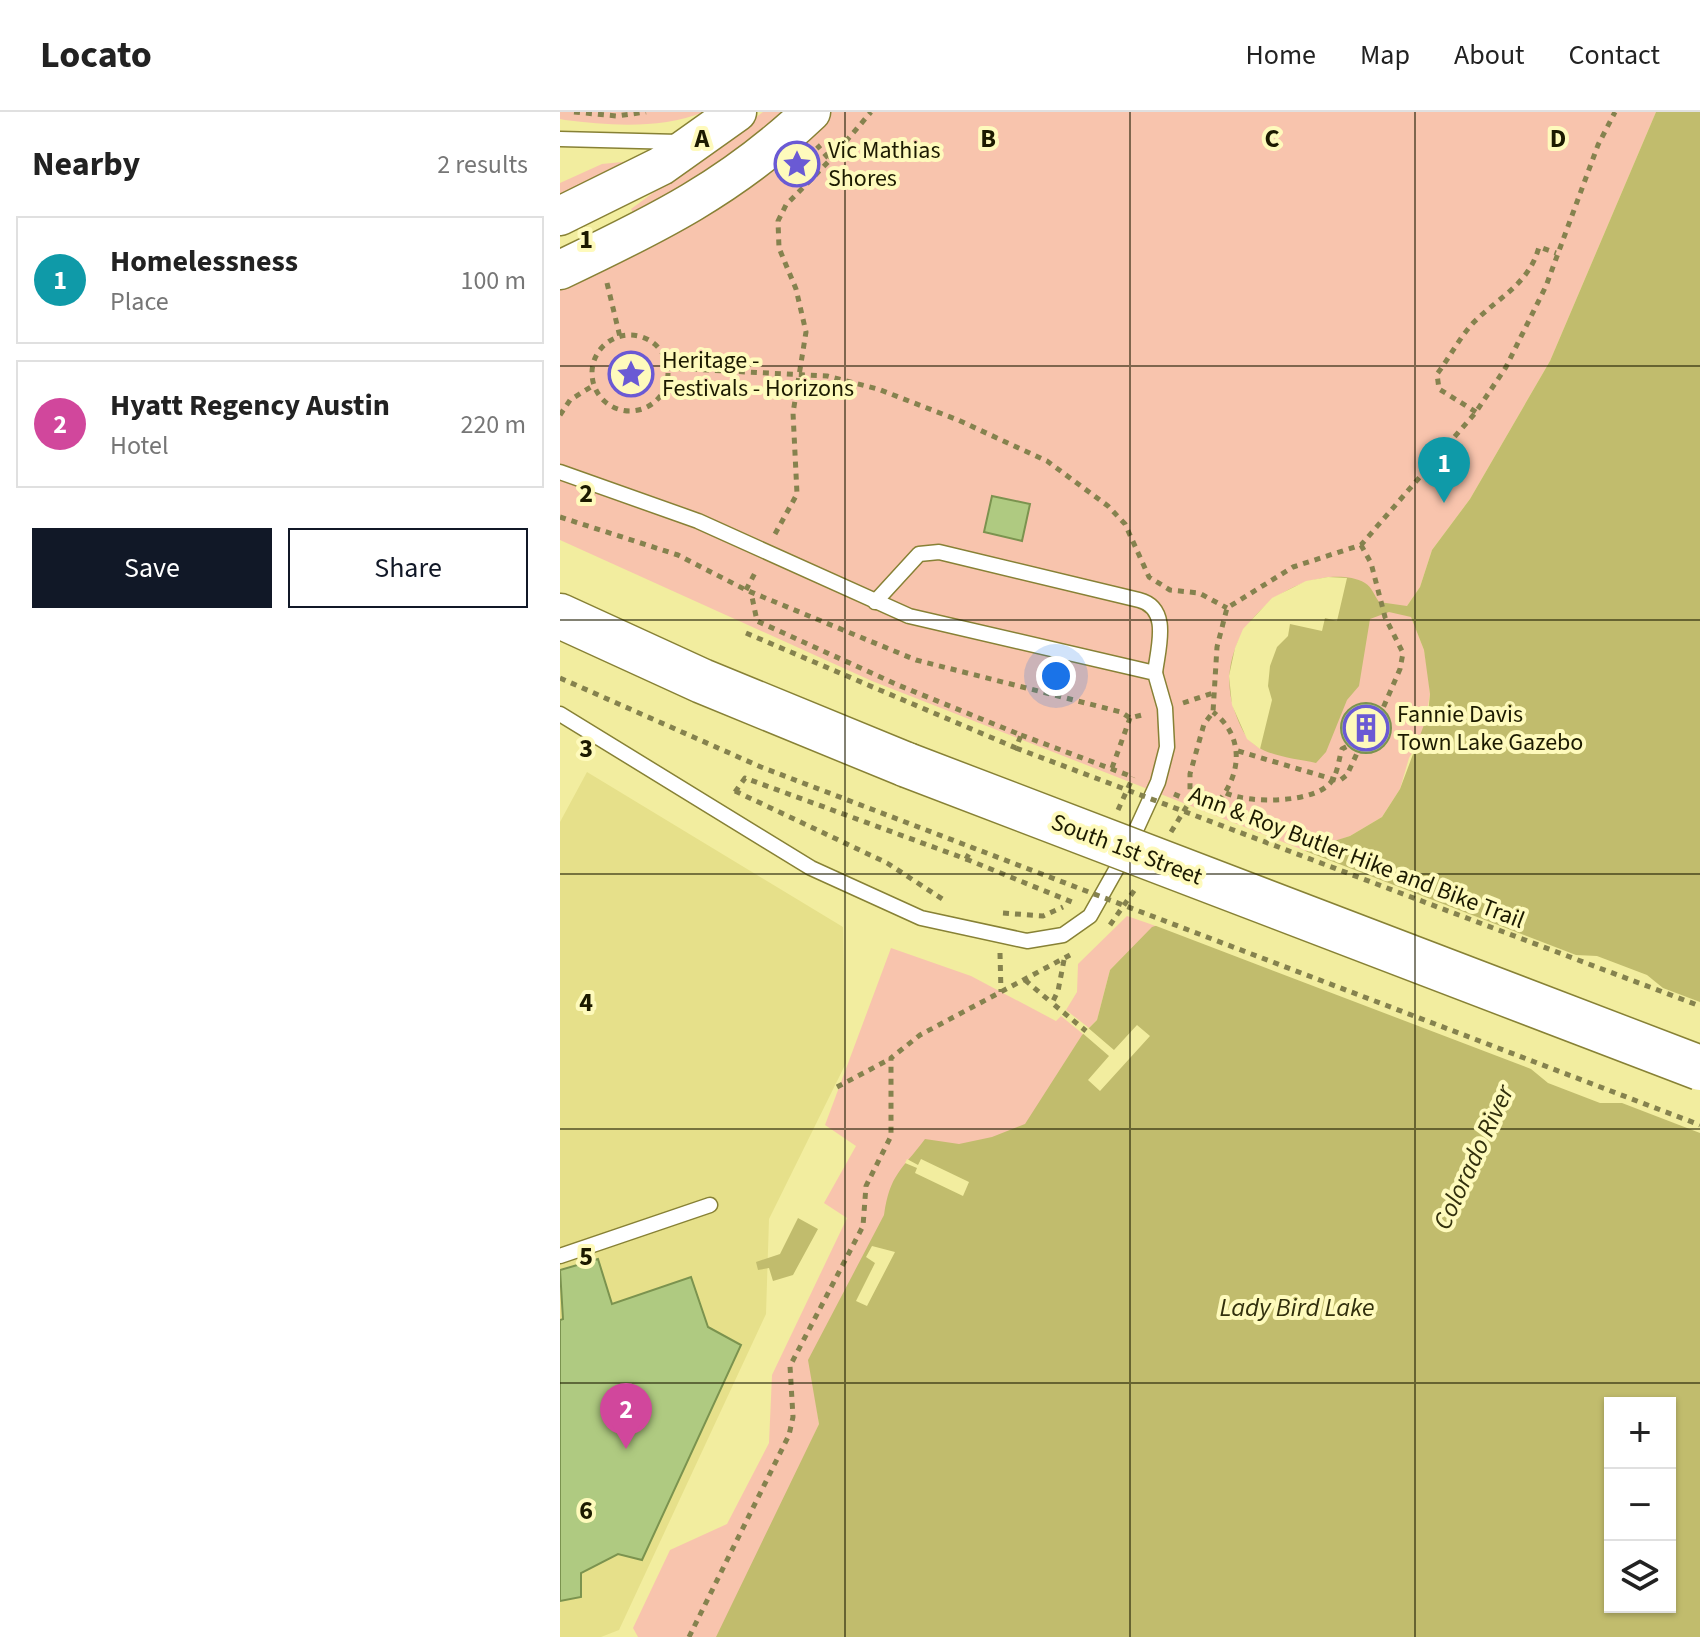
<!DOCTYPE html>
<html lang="en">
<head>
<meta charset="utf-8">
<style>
  :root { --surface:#fff; --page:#f2f2f2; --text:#222; --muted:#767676; --line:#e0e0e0; --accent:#111827 }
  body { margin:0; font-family:"Source Sans 3",sans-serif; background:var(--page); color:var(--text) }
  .controls { position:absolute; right:24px; bottom:24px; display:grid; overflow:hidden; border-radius:0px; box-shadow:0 2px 6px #0004 }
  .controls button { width:72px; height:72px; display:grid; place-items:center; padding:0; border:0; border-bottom:2px solid var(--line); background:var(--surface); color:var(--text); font:40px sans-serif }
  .you { position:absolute; left:496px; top:564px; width:28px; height:28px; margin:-20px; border:6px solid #fff; border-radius:50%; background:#1a73e8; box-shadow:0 0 0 12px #1a73e833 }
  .badge { display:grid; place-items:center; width:52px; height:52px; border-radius:50%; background:var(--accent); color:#fff; font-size:26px; font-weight:700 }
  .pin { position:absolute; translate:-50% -66px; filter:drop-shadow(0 2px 4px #0008) }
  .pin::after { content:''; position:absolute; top:42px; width:28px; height:24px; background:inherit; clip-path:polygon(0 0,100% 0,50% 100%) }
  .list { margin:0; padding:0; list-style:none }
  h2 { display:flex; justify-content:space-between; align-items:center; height:104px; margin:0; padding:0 32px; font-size:34px }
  h2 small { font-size:26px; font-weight:400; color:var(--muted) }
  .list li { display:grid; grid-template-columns:52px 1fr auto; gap:24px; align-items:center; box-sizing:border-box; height:128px; margin:0 16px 16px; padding:0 16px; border:2px solid var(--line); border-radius:0px }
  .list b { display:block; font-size:30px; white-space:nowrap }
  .list p { margin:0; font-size:26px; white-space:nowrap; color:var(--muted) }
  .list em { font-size:26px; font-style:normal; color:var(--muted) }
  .actions { display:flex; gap:16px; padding:24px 32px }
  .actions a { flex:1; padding:18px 0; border:2px solid var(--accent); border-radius:0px; text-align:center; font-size:28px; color:var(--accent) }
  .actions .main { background:var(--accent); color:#fff }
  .icon { flex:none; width:44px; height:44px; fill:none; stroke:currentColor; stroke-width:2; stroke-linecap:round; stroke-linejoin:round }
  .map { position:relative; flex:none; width:1140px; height:1525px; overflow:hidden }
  header { display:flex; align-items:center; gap:48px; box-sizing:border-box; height:112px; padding:0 40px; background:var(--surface); border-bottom:2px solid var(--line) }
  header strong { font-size:38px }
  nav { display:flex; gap:44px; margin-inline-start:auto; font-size:28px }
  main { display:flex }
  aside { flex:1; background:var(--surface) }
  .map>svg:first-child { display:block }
</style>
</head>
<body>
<header>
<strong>Locato</strong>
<nav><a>Home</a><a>Map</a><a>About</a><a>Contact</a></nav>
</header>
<main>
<aside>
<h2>Nearby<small>2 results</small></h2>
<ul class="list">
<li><span class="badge" style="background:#0f9aa8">1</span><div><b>Homelessness</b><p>Place</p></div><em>100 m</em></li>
<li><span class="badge" style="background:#d1479c">2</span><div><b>Hyatt Regency Austin</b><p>Hotel</p></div><em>220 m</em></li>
</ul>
<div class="actions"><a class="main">Save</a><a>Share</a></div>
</aside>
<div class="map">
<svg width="1140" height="1525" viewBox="0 0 1140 1525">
  <rect width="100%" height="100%" fill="#f2ed9f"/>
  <!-- built -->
  <polygon fill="#e6e08a" points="27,660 283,815 286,951 209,1107 206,1202 59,1518 41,1525 0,1525 0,710"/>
  <!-- green -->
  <g fill="#f8c4ad">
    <path d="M0,0H144C101,17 51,14 5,8L0,7Z"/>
    <polygon points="203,0 226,0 188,35 75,104 71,97"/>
    <polygon points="268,0 1096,0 990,249 910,387 872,438 860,475 847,494 864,538 868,561 870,582 863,622 849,646 840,677 822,705 790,724 746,739 312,569 0,428 0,171"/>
    <polygon points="72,49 0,86 0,71 42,52"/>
    <polygon points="567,804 596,814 550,858 537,908 529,916 506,898 517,880 518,852"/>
    <polygon points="331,836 411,864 496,909 501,904 523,922 493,969 469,1025 255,1284 259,1312 163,1525 78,1525 73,1516 110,1438 167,1412 209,1331 212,1263 287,1106 264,1091 296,1034 265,1013"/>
  </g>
  <!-- water -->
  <g fill="#c1bc6d" fill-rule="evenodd">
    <path d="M1096,0H1140V1525H156L259,1312L248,1248L324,1103C330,1062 341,1059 365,1027L399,1032L432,1025L465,1012L522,923L537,908L550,858L592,815L613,808L689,765L758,734L790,724L822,705L840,677L868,602L870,582L864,538L851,505L829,500L810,507L799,574L787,588L766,640L756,651C738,647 713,645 698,635C685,627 680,614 675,600C652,538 702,476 763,466C775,464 793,464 805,471C812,475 814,483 819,490L847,494L860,475L872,438L910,387L990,249ZM1050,1291H1110V1495H1050Z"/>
    <polygon points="238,1106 258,1117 233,1163 213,1169 209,1156 198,1158 196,1150 220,1142"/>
  </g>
  <!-- pier -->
  <g fill="#f2ed9f">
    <polygon points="768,465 787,466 777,509 765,506 762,519 730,512 728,524 717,535 710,554 708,574 712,588 700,637 687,627 672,593 669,564 675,536 683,517 712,486 746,469"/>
    <polygon points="740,737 1016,843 1037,844 1087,863 1103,876 1140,890 1140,1021 1062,991 1040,991 988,971 971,957 591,812"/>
    <polygon points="577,913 590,924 540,979 528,968 549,944 520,919 526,914 554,938"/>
    <polygon points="347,1047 358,1053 361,1047 409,1070 403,1084 355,1061 357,1056 345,1051"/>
    <polygon points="312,1134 335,1140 307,1194 296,1189 315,1151 306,1145"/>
  </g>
  <!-- building -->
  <g fill="#afca81" stroke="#7b934f" stroke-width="2">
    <polygon points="432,384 470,392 462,429 424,420"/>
    <circle cx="806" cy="616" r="25"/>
    <polygon points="38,1147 52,1192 131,1165 148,1215 181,1233 82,1448 58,1442 21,1461 21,1485 0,1489 0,1208 3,1207 0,1158"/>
  </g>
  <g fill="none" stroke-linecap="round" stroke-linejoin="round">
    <!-- service casing -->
    <g stroke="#878135" stroke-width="17">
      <g id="service">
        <polyline points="0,27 119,30"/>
        <polyline points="0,360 138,409 349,504 595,561 605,596 607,635 598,670 566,740 530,804 503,823 467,829 361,806 251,756 0,602"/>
        <path d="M315,490L359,442L379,440L579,488C611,496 598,536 595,561"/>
        <polyline points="0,1144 150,1093"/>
      </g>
    </g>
    <!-- tertiary casing -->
    <g stroke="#878135" stroke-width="41">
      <g id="tertiary">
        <polyline points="0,104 101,54 177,0"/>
        <path d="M0,158C97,112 172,75 251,0"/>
      </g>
    </g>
    <!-- primary casing -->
    <g stroke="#878135" stroke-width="47">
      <polyline id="primary" points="0,504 142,569 347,653"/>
    </g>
    <!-- path -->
    <g stroke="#85824e" stroke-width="5" stroke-dasharray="6 6" stroke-linecap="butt">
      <polyline points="14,0 57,4 86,0"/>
      <polyline points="270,48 311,0"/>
      <polyline points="47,171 60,225"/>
      <circle cx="70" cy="261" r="38"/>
      <polyline points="107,256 267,264 318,277 398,308 487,349 548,394 565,412 589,465 610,478 639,481 667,496"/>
      <path d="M916,300L879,277L877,262C890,245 899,226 914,210C939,185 969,172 979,135L996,141"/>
      <polyline points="0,303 10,288 34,273"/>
      <polyline points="0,405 118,443 186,478 356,548 561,600 570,606 586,602"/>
      <polyline points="215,422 237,382 233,301 246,220 236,177 219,136 218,109 226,93 270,48 257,33"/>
      <polyline points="801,433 811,451 825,505 843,541 840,557 823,596"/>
      <polyline points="186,478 197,457"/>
      <polyline points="186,521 456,636 461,623 338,573 197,509 191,480"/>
      <polyline points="623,591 656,580"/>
      <polyline points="461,623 573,665"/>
      <polyline points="678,639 779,669 787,663 798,639"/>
      <polyline points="552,656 570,606"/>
      <polyline points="175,679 327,751 387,790"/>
      <polyline points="175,680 185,666 406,747 413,735"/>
      <path d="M666,681C688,692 760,692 773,667C778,659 779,646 782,637L788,634"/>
      <path d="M614,682L630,689L656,692C682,664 685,624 653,600"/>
      <polyline points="558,698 573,665"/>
      <polyline points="611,720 630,689 630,662 644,612 653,600 657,535 667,496 733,455 801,433 916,300 946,255 986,174 1038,33 1055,0"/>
      <polyline points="406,747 512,790"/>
      <polyline points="443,801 483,804 503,795"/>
      <polyline points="550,813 576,776"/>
      <polyline points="440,841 441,880"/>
      <polyline points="504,848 498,879 492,891 526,919"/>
      <polyline points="465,868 492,891"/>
      <polyline points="277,975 330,947"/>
      <polyline points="129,1525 229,1323 233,1305 230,1254 303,1114 306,1074 331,1024 331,946 360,923 510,843"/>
    </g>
    <!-- service -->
    <use href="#service" stroke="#fff" stroke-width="14"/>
    <!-- tertiary -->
    <use href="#tertiary" stroke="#fff" stroke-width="38"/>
    <!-- primary -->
    <use href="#primary" stroke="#fff" stroke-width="44"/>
    <!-- primary-bridge casing -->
    <g stroke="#878135" stroke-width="47" stroke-linecap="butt">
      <polyline id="primary-bridge" points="347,653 1140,956"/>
    </g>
    <!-- path-bridge -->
    <g stroke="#85824e" stroke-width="5" stroke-dasharray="6 6" stroke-linecap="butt">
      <polyline points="0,566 201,655 1140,1013"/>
      <polyline points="456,636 1140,894"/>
    </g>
    <!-- primary-bridge -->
    <use href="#primary-bridge" stroke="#fff" stroke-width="44"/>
  </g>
  <!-- grid -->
  <path fill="none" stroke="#1c1a00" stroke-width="2" stroke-opacity="0.55" d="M285,0V1525M570,0V1525M855,0V1525M0,254H1140M0,508H1140M0,762H1140M0,1017H1140M0,1271H1140"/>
  <!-- icons -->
  <defs>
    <g id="sight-ring" transform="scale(2.3)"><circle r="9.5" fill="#fefabc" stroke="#6a5ad4" stroke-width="1.5"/><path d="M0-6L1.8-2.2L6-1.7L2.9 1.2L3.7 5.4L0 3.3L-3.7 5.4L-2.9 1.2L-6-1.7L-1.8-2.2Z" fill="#6a5ad4"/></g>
    <g id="building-ring" transform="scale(2.3)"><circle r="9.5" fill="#fefabc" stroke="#6a5ad4" stroke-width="1.5"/><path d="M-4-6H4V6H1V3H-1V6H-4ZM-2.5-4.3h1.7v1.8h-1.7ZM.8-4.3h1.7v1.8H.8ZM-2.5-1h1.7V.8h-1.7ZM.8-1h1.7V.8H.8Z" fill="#6a5ad4"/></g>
  </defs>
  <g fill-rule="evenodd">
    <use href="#sight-ring" x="237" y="52"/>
    <use href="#sight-ring" x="71" y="262"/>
    <use href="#building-ring" x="806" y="616"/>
  </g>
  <g text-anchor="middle" stroke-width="8" stroke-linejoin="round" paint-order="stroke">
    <!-- poi labels -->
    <g font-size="24" fill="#1c1a00" stroke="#fefabc" text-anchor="start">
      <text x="268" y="46">Vic Mathias<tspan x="268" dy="28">Shores</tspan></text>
      <text x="102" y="256">Heritage -<tspan x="102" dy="28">Festivals - Horizons</tspan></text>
      <text x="837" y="610">Fannie Davis<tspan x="837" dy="28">Town Lake Gazebo</tspan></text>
    </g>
    <!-- street labels -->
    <g font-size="24" fill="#1c1a00" stroke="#fefabc">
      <text transform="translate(567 737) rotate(21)" y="8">South 1st Street</text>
      <text transform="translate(797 745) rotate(21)" y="8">Ann &amp; Roy Butler Hike and Bike Trail</text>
    </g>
    <!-- water labels -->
    <g font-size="26" font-style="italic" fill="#32300d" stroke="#fefabc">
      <text transform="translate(913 1045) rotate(-65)" y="9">Colorado River</text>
      <text x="737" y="1204">Lady Bird Lake</text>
    </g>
  </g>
  <g font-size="26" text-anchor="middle" font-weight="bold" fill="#1c1a00" stroke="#fefabc" stroke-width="8" stroke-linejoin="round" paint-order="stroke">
    <text x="142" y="35">A</text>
    <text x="428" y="35">B</text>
    <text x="712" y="35">C</text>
    <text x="998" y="35">D</text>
    <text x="26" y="136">1</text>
    <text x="26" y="390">2</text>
    <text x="26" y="645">3</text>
    <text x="26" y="899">4</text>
    <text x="26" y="1153">5</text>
    <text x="26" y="1407">6</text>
  </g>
</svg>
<div class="controls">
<button>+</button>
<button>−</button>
<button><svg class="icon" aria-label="layers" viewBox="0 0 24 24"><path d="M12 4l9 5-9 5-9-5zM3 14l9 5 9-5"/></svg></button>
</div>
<div class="you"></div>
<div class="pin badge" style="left:884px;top:391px;background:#0f9aa8">1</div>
<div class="pin badge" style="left:66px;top:1337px;background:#d1479c">2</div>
</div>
</main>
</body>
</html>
